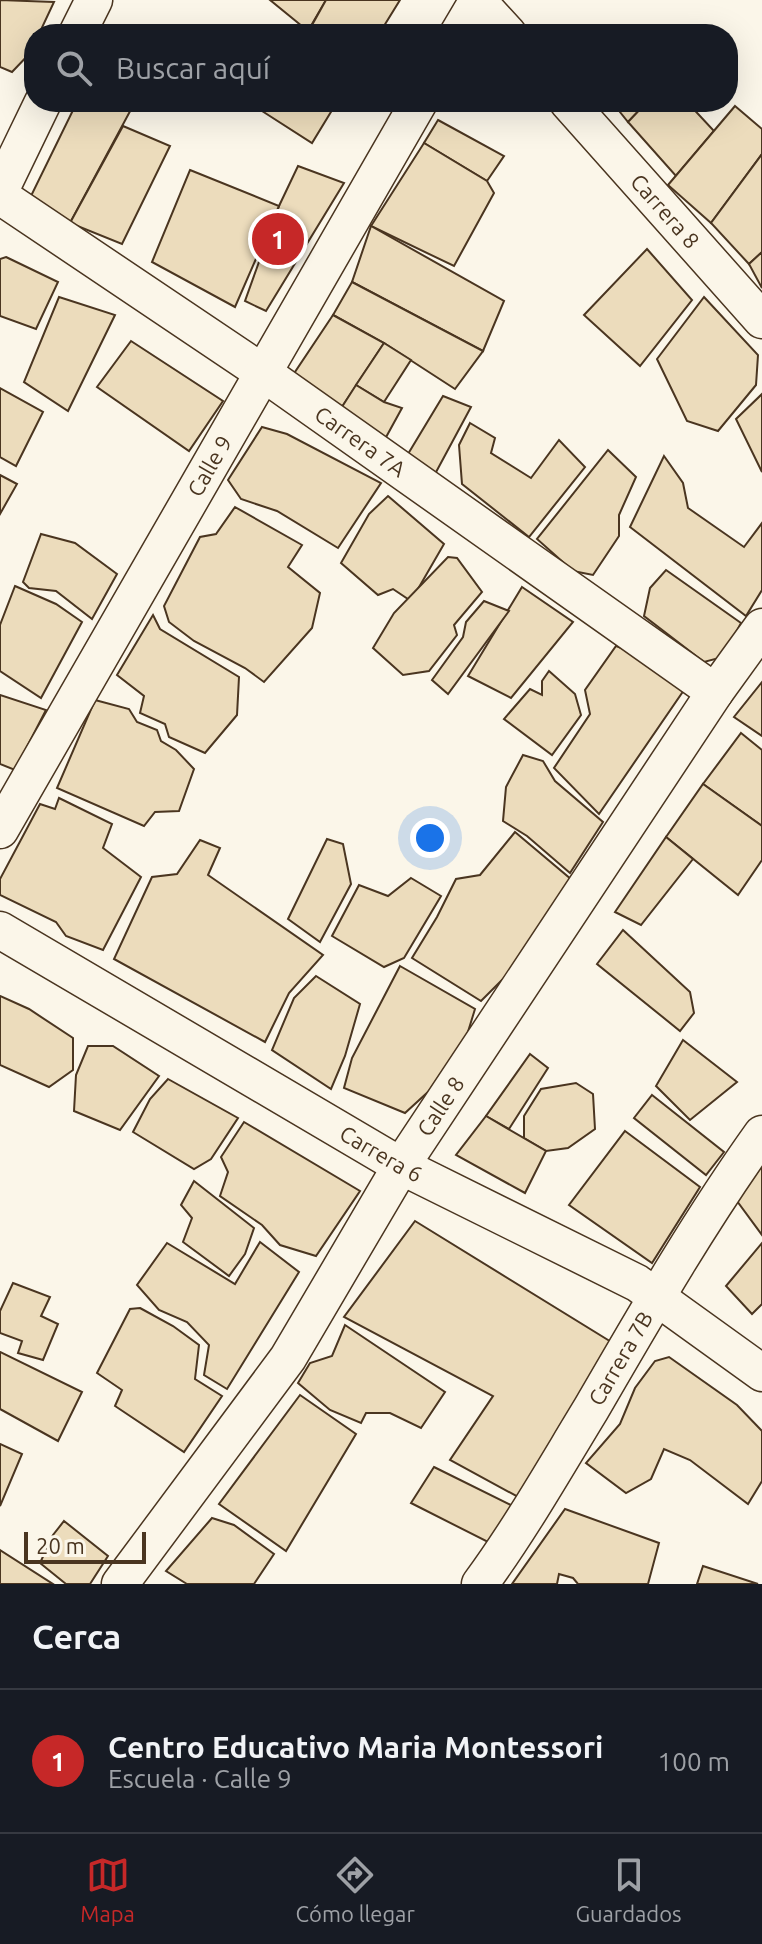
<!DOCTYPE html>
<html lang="es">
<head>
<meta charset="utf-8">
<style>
  :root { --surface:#171b24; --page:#242831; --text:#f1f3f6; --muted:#9ea1a6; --line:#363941; --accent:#c62828 }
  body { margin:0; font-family:Ubuntu,sans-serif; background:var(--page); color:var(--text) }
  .scale { position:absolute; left:24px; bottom:20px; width:122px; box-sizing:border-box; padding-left:8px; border:4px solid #4a3520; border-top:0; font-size:22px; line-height:28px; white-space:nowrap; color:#4a3520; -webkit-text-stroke:6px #fbf6e9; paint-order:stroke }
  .you { position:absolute; left:430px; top:838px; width:28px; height:28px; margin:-20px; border:6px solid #fff; border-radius:50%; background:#1a73e8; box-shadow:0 0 0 12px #1a73e833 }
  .badge { display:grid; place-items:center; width:52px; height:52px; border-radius:50%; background:var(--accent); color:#fff; font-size:26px; font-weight:700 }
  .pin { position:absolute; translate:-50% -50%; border:4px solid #fff; box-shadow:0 2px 8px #0006 }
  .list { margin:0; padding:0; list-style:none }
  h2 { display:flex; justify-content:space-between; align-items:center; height:104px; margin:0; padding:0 32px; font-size:34px }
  h2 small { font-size:26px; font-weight:400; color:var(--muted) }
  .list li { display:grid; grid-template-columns:52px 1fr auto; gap:24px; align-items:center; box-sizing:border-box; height:144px; padding:0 32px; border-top:2px solid var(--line) }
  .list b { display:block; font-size:30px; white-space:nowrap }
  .list p { margin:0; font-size:26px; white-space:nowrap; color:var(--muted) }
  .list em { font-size:26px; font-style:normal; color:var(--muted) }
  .icon { flex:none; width:44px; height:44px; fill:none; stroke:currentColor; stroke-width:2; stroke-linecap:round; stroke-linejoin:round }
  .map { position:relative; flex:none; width:762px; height:1584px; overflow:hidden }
  .search { position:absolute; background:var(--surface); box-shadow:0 8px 32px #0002; left:24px; right:24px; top:24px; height:88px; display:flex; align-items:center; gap:20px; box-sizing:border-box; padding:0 28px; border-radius:32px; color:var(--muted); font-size:30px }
  .sheet { height:248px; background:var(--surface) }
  nav { display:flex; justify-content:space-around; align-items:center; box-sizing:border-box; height:112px; border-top:2px solid var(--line); background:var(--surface); font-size:22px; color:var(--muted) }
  nav a { display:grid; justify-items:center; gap:4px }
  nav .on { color:var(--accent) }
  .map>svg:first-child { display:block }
</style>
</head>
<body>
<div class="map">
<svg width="762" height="1584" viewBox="0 0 762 1584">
  <rect width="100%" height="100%" fill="#fbf6e9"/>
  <!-- building -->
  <g fill="#ecdcbc" stroke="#4a3520" stroke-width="2">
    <polygon points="0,0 54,2 39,34 34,34 33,50 12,72 0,67"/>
    <polygon points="270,0 326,0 308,31"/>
    <polygon points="326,0 400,0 379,34 307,34"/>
    <polygon points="77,102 135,102 70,223 29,200"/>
    <polygon points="267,102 337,102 312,143 262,111"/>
    <polygon points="612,102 647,102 628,122"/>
    <polygon points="647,102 687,102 714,131 676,176 628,122"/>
    <polygon points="735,106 762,129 762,154 711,223 668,185"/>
    <polygon points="438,120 504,156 487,181 424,143"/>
    <polygon points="123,126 170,146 122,244 70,223"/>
    <polygon points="424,143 487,181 494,193 454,266 371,226"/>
    <polygon points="762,154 762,252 749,264 711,223"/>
    <polygon points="298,166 344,183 266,311 245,301 279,206"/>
    <polygon points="190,170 279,206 235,307 152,262"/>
    <polygon points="371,226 504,301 483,351 352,282"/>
    <polygon points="647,249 692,300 640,366 584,315"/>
    <polygon points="762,252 762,288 749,264"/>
    <polygon points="6,257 58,282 36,329 0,316 0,259"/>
    <polygon points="352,282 483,351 455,389 384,343 333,315"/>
    <polygon points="59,297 115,315 68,411 24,382"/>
    <polygon points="704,297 758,355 756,385 718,431 687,421 657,359"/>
    <polygon points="333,315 384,343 340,410 289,381"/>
    <polygon points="131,341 223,401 189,451 97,387"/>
    <polygon points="384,343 411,360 384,402 356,385"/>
    <polygon points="356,385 384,402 402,408 385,439 340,410"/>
    <polygon points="0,388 43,412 16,466 0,457"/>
    <polygon points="762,394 762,472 736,419"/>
    <polygon points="443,396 471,407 435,474 408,454"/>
    <polygon points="470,423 495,438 491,453 531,478 559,440 585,467 529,537 462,484 459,445"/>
    <polygon points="262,427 287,434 381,483 338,548 277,511 241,499 228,480"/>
    <polygon points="608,450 636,477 619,515 619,536 593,575 573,571 537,539"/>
    <polygon points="664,456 683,483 688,508 744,547 762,523 762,590 746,616 630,527"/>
    <polygon points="0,475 17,484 0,514"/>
    <polygon points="388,496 444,544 411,601 393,589 378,595 341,563 369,514"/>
    <polygon points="235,507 302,545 288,567 320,593 312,628 264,682 245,668 194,641 169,622 164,606 200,537 216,534"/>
    <polygon points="41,534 75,543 117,574 92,619 56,591 29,588 23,582"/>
    <polygon points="448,557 457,558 482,592 454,625 457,635 429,671 403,675 373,648 394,613"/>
    <polygon points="666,570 741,623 723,657 704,662 644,616 650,588"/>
    <polygon points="15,586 56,604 82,622 41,698 0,671 0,625"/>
    <polygon points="522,587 573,622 511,698 468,676"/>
    <polygon points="484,601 509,611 448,694 432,680 463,637 466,622"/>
    <polygon points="153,615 160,629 239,677 237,715 205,753 169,737 165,724 140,713 144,696 117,675"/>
    <polygon points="616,646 627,650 684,690 599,814 554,768 590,714 585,690"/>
    <polygon points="549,671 575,694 581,715 552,755 504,719 530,689 542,695 542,681"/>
    <polygon points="762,682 762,736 734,717"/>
    <polygon points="0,695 46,710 15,770 0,764"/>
    <polygon points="95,700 129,709 137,722 157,730 161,741 176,750 194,769 179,811 155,812 144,826 57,788"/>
    <polygon points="741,733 762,750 762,826 703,784"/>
    <polygon points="523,755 543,761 555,781 603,822 570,873 527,836 503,821 506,787"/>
    <polygon points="703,784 762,826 762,860 738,895 666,837"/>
    <polygon points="59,798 112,824 103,848 141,877 103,950 66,936 56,922 0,895 0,879 40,804 55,809"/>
    <polygon points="515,832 572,880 538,927 512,970 481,1001 412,958 437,917 456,879 480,875"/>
    <polygon points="666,837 693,859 641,925 615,912"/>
    <polygon points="327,839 343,844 351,884 320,942 288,919"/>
    <polygon points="200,840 220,848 208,875 323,955 289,993 265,1042 114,959 152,877 177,874"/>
    <polygon points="411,878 441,896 404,958 384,967 332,936 359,885 388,896"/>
    <polygon points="623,930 690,992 694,1013 680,1031 597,964"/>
    <polygon points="400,966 475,1009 467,1035 429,1091 405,1113 344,1088 352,1058"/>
    <polygon points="316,976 360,1004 345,1056 331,1089 272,1050 294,998"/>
    <polygon points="0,996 29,1009 73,1038 73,1070 49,1087 0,1065"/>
    <polygon points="683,1040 737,1082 690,1120 656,1086"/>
    <polygon points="88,1046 113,1046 159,1076 120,1130 74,1111 76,1075"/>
    <polygon points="530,1054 548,1068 509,1129 486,1116"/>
    <polygon points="168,1079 238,1118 211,1159 194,1169 133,1132 150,1099"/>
    <polygon points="576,1083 593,1094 595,1129 568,1148 546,1151 524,1138 524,1116 541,1089"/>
    <polygon points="652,1095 724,1152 706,1175 634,1118"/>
    <polygon points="486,1116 546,1151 525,1193 456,1155"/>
    <polygon points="244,1122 360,1191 316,1256 280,1245 262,1225 220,1196 228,1172 221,1157"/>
    <polygon points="625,1131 700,1187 652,1263 569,1205"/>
    <polygon points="762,1164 762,1235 737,1201"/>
    <polygon points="194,1181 254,1228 245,1254 229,1276 183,1242 192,1218 181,1205"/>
    <polygon points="415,1221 621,1348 520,1498 450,1460 493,1396 344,1317"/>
    <polygon points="260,1242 299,1272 227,1389 204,1375 209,1345 187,1322 159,1310 137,1285 167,1243 235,1284"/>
    <polygon points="762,1243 762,1304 752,1314 726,1286"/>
    <polygon points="13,1283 50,1297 41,1316 58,1324 43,1360 18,1353 22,1341 0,1333 0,1311"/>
    <polygon points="140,1308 173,1326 199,1345 195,1379 222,1396 184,1452 115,1406 122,1390 97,1373 130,1309"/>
    <polygon points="345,1325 445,1392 421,1428 390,1413 366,1413 361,1423 330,1410 298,1383 310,1363 332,1356"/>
    <polygon points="0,1352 82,1392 58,1441 0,1409"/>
    <polygon points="669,1357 737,1405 762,1431 762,1481 748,1504 690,1460 664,1449 651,1479 626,1493 586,1463 620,1424 635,1388 655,1361"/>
    <polygon points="300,1395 356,1434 286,1551 219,1504"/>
    <polygon points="0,1444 22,1454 0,1506"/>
    <polygon points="434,1467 513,1506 490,1543 411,1503"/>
    <polygon points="565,1509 659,1543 648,1584 578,1584 573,1578 559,1574 557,1584 512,1584"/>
    <polygon points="212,1518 234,1525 274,1554 254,1584 187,1584 166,1571"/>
    <polygon points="64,1521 108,1556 90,1584 66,1584 40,1563 53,1535"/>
    <polygon points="0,1550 53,1584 0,1584"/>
    <polygon points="703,1566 758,1584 697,1584"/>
  </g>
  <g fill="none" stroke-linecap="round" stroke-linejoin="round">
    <!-- minor casing -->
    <g stroke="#4a3520" stroke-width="39">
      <g id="minor">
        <polyline points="477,0 508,34"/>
        <polyline points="77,34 94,0"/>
        <polyline points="458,34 478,0"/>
        <path id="s1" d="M568,102L762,320"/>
        <polyline points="0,191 43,102"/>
        <path id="s2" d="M0,196L262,372L715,692"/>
        <path id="s3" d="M0,830L419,102"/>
        <path id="s4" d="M0,930L401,1166L637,1283L762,1373"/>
        <path id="s5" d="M120,1584L288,1358L401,1166L715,692L762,627"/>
        <path id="s6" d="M480,1584C521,1528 555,1468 591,1409C645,1316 699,1222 762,1134"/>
      </g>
    </g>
    <!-- minor -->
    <use href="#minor" stroke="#fbf6e9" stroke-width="36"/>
  </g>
  <g text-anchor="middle" stroke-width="6" stroke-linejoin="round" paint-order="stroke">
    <!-- street labels -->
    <g font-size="22" fill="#4a3520" stroke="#fbf6e9">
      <text dy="8" stroke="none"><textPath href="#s1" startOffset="146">Carrera 8</textPath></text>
      <text dy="8" stroke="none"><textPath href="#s2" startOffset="436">Carrera 7A</textPath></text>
      <text dy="8" stroke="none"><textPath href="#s3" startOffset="420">Calle 9</textPath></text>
      <text dy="8" stroke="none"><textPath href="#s5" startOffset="576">Calle 8</textPath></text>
      <text dy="8" stroke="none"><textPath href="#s4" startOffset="442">Carrera 6</textPath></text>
      <text dy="8" stroke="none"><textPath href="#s6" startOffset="266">Carrera 7B</textPath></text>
    </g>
  </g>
</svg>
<div class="scale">20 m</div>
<div class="you"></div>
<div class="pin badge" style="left:278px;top:239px">1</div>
<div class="search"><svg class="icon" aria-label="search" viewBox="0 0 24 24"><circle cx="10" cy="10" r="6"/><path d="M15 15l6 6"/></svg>Buscar aquí</div>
</div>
<section class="sheet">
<h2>Cerca<small></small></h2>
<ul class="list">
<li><span class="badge">1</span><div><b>Centro Educativo Maria Montessori</b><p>Escuela · Calle 9</p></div><em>100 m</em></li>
</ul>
</section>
<nav>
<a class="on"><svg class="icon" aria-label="map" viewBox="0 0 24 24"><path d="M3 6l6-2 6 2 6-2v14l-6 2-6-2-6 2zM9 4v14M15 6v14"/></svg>Mapa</a>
<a><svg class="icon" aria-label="directions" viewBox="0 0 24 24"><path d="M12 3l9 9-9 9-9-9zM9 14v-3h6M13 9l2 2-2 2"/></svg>Cómo llegar</a>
<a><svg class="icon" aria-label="saved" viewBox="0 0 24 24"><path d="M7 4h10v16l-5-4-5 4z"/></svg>Guardados</a>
</nav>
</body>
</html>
